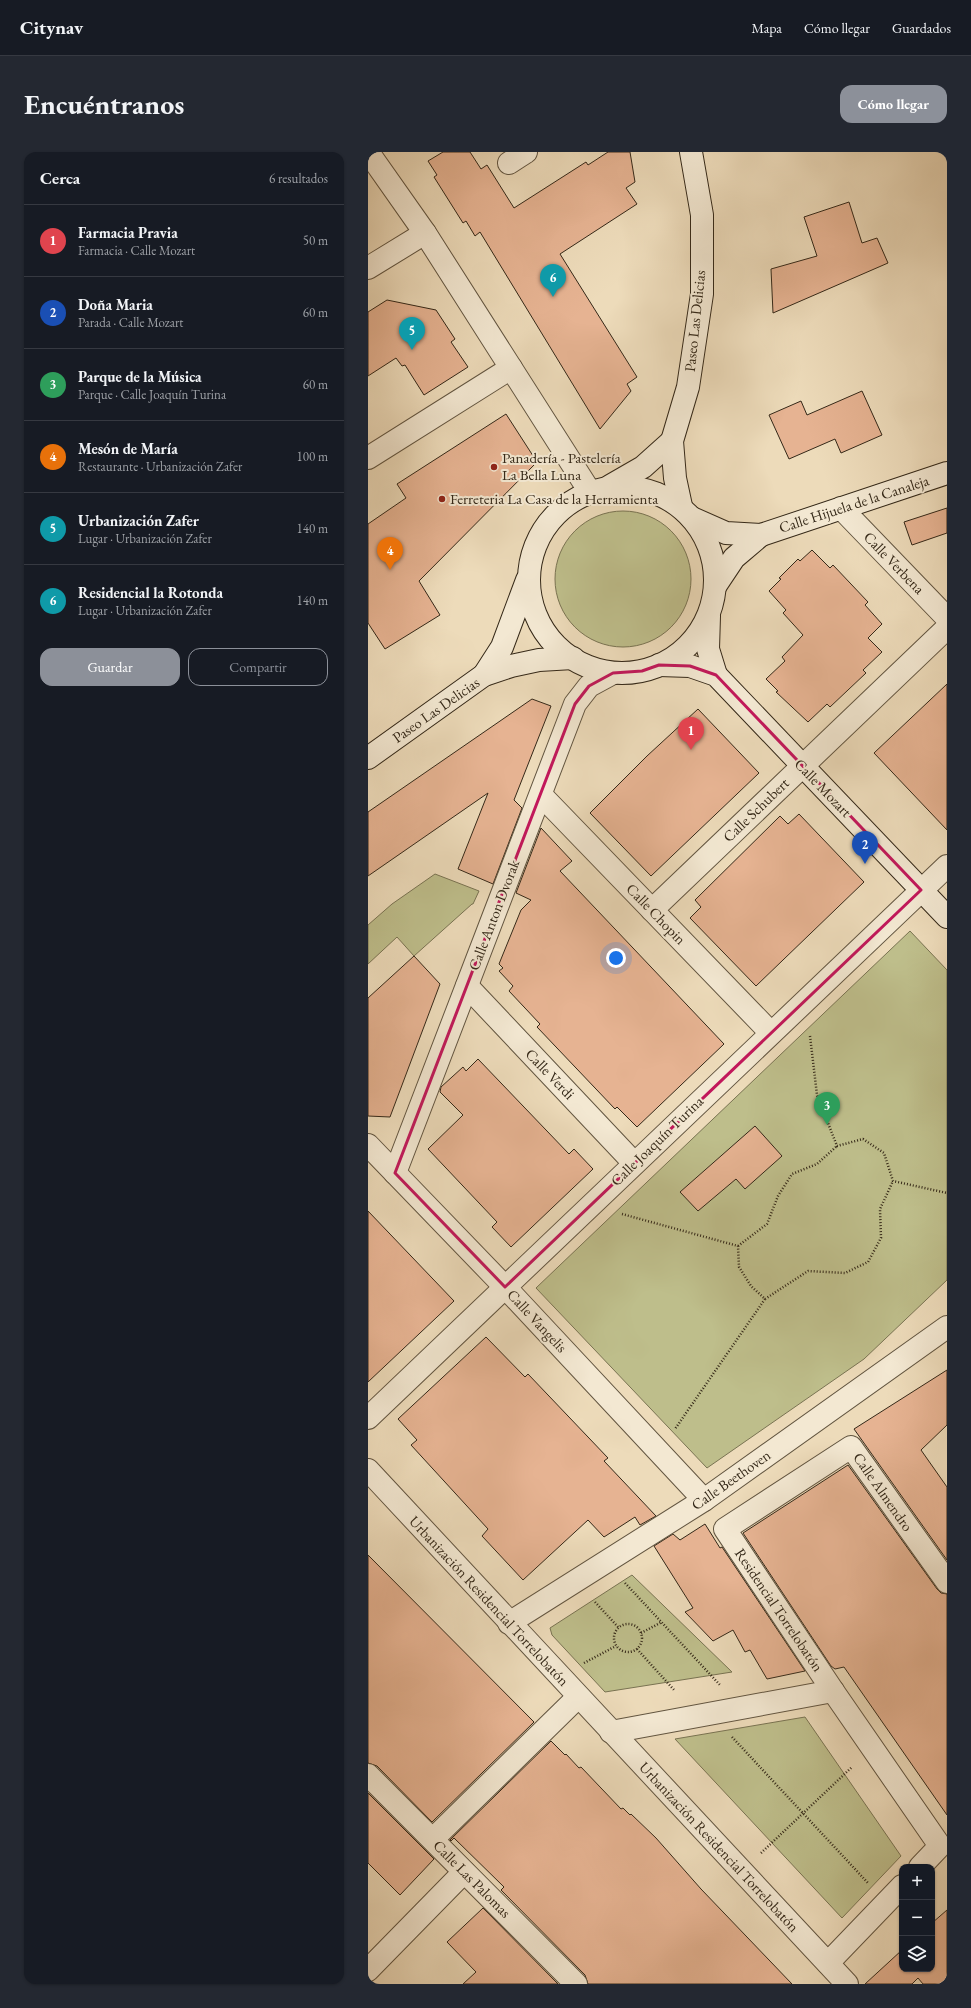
<!DOCTYPE html>
<html lang="es">
<head>
<meta charset="utf-8">
<style>
  :root { --surface:#171b24; --page:#242831; --text:#f1f3f6; --muted:#9ea1a6; --line:#363941; --accent:#8c9099 }
  body { margin:0; font-family:"EB Garamond",serif; background:var(--page); color:var(--text) }
  .controls { position:absolute; right:12px; bottom:12px; display:grid; overflow:hidden; border-radius:8px; box-shadow:0 1px 3px #0004 }
  .controls button { width:36px; height:36px; display:grid; place-items:center; padding:0; border:0; border-bottom:1px solid var(--line); background:var(--surface); color:var(--text); font:20px sans-serif }
  .you { position:absolute; left:248px; top:806px; width:14px; height:14px; margin:-10px; border:3px solid #fff; border-radius:50%; background:#1a73e8; box-shadow:0 0 0 6px #1a73e833 }
  .badge { display:grid; place-items:center; width:26px; height:26px; border-radius:50%; background:var(--accent); color:#fff; font-size:13px; font-weight:700 }
  .pin { position:absolute; translate:-50% -33px; filter:drop-shadow(0 1px 2px #0008) }
  .pin::after { content:''; position:absolute; top:21px; width:14px; height:12px; background:inherit; clip-path:polygon(0 0,100% 0,50% 100%) }
  .list { margin:0; padding:0; list-style:none }
  h2 { display:flex; justify-content:space-between; align-items:center; height:52px; margin:0; padding:0 16px; font-size:17px }
  h2 small { font-size:13px; font-weight:400; color:var(--muted) }
  .list li { display:grid; grid-template-columns:26px 1fr auto; gap:12px; align-items:center; box-sizing:border-box; height:72px; padding:0 16px; border-top:1px solid var(--line) }
  .list b { display:block; font-size:15px; white-space:nowrap }
  .list p { margin:0; font-size:13px; white-space:nowrap; color:var(--muted) }
  .list em { font-size:13px; font-style:normal; color:var(--muted) }
  .actions { display:flex; gap:8px; padding:12px 16px }
  .actions a { flex:1; padding:9px 0; border:1px solid var(--accent); border-radius:12px; text-align:center; font-size:14px; color:var(--accent) }
  .actions .main { background:var(--accent); color:#fff }
  .icon { flex:none; width:22px; height:22px; fill:none; stroke:currentColor; stroke-width:2; stroke-linecap:round; stroke-linejoin:round }
  .map { position:relative; flex:none; width:579px; height:1832px; overflow:hidden; border-radius:12px }
  header { display:flex; align-items:center; gap:24px; box-sizing:border-box; height:56px; padding:0 20px; background:var(--surface); border-bottom:1px solid var(--line) }
  header strong { font-size:19px }
  nav { display:flex; gap:22px; margin-inline-start:auto; font-size:14px }
  .intro { display:flex; align-items:center; justify-content:space-between; box-sizing:border-box; height:96px; padding:0 24px }
  h1 { margin:0; font-size:28px }
  .button { padding:10px 18px; border-radius:12px; background:var(--accent); color:#fff; font-size:14px; font-weight:700 }
  main { display:flex; gap:24px; padding:0 24px }
  aside { flex:1; background:var(--surface); border-radius:12px; box-shadow:0 1px 3px #0004 }
  .map>svg:first-child { display:block }
</style>
</head>
<body>
<header>
<strong>Citynav</strong>
<nav><a>Mapa</a><a>Cómo llegar</a><a>Guardados</a></nav>
</header>
<div class="intro"><h1>Encuéntranos</h1><a class="button">Cómo llegar</a></div>
<main>
<aside>
<h2>Cerca<small>6 resultados</small></h2>
<ul class="list">
<li><span class="badge" style="background:#e0444e">1</span><div><b>Farmacia Pravia</b><p>Farmacia · Calle Mozart</p></div><em>50 m</em></li>
<li><span class="badge" style="background:#1a4fb4">2</span><div><b>Doña Maria</b><p>Parada · Calle Mozart</p></div><em>60 m</em></li>
<li><span class="badge" style="background:#2e9e5b">3</span><div><b>Parque de la Música</b><p>Parque · Calle Joaquín Turina</p></div><em>60 m</em></li>
<li><span class="badge" style="background:#e8710a">4</span><div><b>Mesón de María</b><p>Restaurante · Urbanización Zafer</p></div><em>100 m</em></li>
<li><span class="badge" style="background:#0f9aa8">5</span><div><b>Urbanización Zafer</b><p>Lugar · Urbanización Zafer</p></div><em>140 m</em></li>
<li><span class="badge" style="background:#0f9aa8">6</span><div><b>Residencial la Rotonda</b><p>Lugar · Urbanización Zafer</p></div><em>140 m</em></li>
</ul>
<div class="actions"><a class="main">Guardar</a><a>Compartir</a></div>
</aside>
<div class="map">
<svg width="579" height="1832" viewBox="0 0 579 1832">
  <rect width="100%" height="100%" fill="#eddbba"/>
  <filter id="stains"><feTurbulence type="fractalNoise" baseFrequency=".005" numOctaves="4"/><feColorMatrix values="0 0 0 0 .2 0 0 0 0 .09 0 0 0 0 .02 0 0 0 .5 -.17"/></filter>
  <radialGradient id="worn" r=".72"><stop offset=".6" stop-color="#630" stop-opacity="0"/><stop offset="1" stop-color="#630" stop-opacity=".3"/></radialGradient>
  <!-- green -->
  <g fill="#bebe8b" stroke="#797352">
    <circle cx="255" cy="427" r="68"/>
    <polygon points="67,722 111,739 105,752 104,752 46,804 29,785 0,812 0,773 24,752"/>
    <polygon points="542,779 579,818 579,1128 496,1207 339,1316 168,1136"/>
    <polygon points="264,1423 364,1520 237,1540 184,1483 182,1476"/>
    <polygon points="437,1565 533,1704 474,1766 307,1587"/>
  </g>
  <!-- building -->
  <g fill="#e6b392" stroke="#342818">
    <polygon points="75,0 102,0 113,17 119,13 146,56 218,10 220,13 240,0 262,0 267,30 258,36 269,52 192,102 269,225 259,232 263,239 232,277 112,80 107,84 98,69 95,71 66,25 69,23 60,9"/>
    <polygon points="481,50 494,91 509,86 520,111 405,161 403,117 449,104 436,65"/>
    <polygon points="19,148 68,158 87,187 83,190 100,215 56,243 37,213 34,214 28,206 0,224 0,160"/>
    <polygon points="494,239 514,283 473,301 467,287 421,307 401,263 433,249 439,263"/>
    <polygon points="138,262 169,310 51,429 72,463 17,497 0,471 0,372 38,346 29,332"/>
    <polygon points="579,356 579,381 544,393 536,370"/>
    <polygon points="444,398 462,416 465,413 500,450 497,453 514,472 500,486 514,500 495,518 498,521 462,555 459,552 440,570 408,540 410,539 398,527 417,509 414,505 435,483 415,461 418,458 401,439 413,427 411,426 430,407 432,409"/>
    <polygon points="579,532 579,678 506,601"/>
    <polygon points="164,547 183,554 146,648 154,656 125,732 90,717 120,641 0,724 0,660"/>
    <polygon points="330,557 391,621 283,724 222,661 279,604"/>
    <polygon points="431,662 496,730 388,834 322,766 333,755 327,748 412,664 420,672"/>
    <polygon points="173,676 204,709 192,719 356,892 269,975 249,955 247,957 169,875 172,872 141,839 145,834 131,819 135,816 131,812 153,758 163,748 148,741"/>
    <polygon points="46,804 72,832 22,965 0,964 0,846"/>
    <polygon points="110,907 201,1002 206,997 225,1017 143,1095 124,1075 129,1070 60,997 95,963 72,940 73,935 95,915 98,919"/>
    <polygon points="387,974 414,1004 377,1037 368,1027 330,1059 312,1040"/>
    <polygon points="0,1059 86,1149 0,1230"/>
    <polygon points="118,1185 157,1225 160,1222 240,1306 236,1309 288,1364 272,1373 267,1365 236,1385 220,1368 155,1428 114,1384 120,1377 43,1293 49,1288 30,1267"/>
    <polygon points="579,1218 579,1273 553,1298 579,1335 579,1408 486,1277"/>
    <polygon points="480,1313 569,1437 573,1441 579,1442 579,1663 476,1515 467,1517 463,1514 375,1381"/>
    <polygon points="337,1372 352,1396 354,1395 437,1519 399,1527 382,1498 377,1500 365,1478 345,1489 317,1460 325,1456 286,1394 305,1382 312,1388"/>
    <polygon points="0,1403 166,1570 64,1670 9,1614 0,1611"/>
    <polygon points="183,1589 197,1603 198,1602 211,1616 213,1615 253,1657 255,1656 262,1663 263,1662 288,1686 333,1737 424,1832 220,1832 217,1823 133,1738 136,1735 86,1686 83,1689 82,1688"/>
    <polygon points="0,1641 66,1707 32,1743 0,1711"/>
    <polygon points="115,1756 190,1832 95,1832 108,1820 79,1790"/>
    <polygon points="579,1758 579,1832 555,1832 550,1826 544,1832 497,1832 534,1798 534,1817 564,1817 564,1771"/>
  </g>
  <g fill="none" stroke-linecap="round" stroke-linejoin="round">
    <!-- street casing -->
    <g stroke="#625540" stroke-width="24">
      <g id="street">
        <polyline points="0,0 57,81 222,340"/>
        <polyline points="141,11 158,0"/>
        <polyline points="0,116 57,81"/>
        <polyline points="0,306 143,216"/>
        <polyline points="473,356 579,466"/>
        <polyline points="173,643 403,881"/>
        <polyline points="284,758 579,476"/>
        <polyline points="99,834 266,1011"/>
        <polyline points="0,993 137,1135 336,1348"/>
        <polyline points="27,1021 207,552 221,534 245,521"/>
        <polyline points="0,1266 579,714"/>
        <polyline points="0,1318 479,1832"/>
        <polyline points="141,1471 336,1348 579,1175"/>
        <polyline points="243,1580 465,1539"/>
        <polyline points="0,1623 208,1832"/>
        <polyline points="65,1687 210,1545"/>
        <polyline points="552,1715 572,1694 465,1539 357,1377 483,1295 579,1430"/>
        <polyline points="460,1811 534,1734"/>
        <polyline points="0,1818 96,1720"/>
      </g>
    </g>
    <!-- secondary casing -->
    <g stroke="#342818" stroke-width="24">
      <g id="secondary">
        <polyline points="242,334 275,315 304,289"/>
        <circle cx="254" cy="428" r="93"/>
        <polyline points="313,354 307,326 304,289 320,235 334,142 334,63 323,0"/>
        <polyline points="324,366 358,381 393,383 579,321"/>
        <polyline points="348,433 366,406 393,383"/>
        <polyline points="341,464 340,497 348,523"/>
        <polyline points="291,513 322,514 348,523 579,765"/>
        <polyline points="116,523 134,495 159,428"/>
        <polyline points="0,606 116,523 143,514 171,508 205,506"/>
      </g>
    </g>
    <!-- path -->
    <g stroke="#342818" stroke-width="2.5" stroke-dasharray="1 2" stroke-linecap="butt">
      <polyline points="442,884 449,943 469,994 495,987 516,1001 525,1029 579,1041"/>
      <polyline points="254,1062 370,1094 371,1115 383,1134 397,1147 307,1277"/>
      <polyline points="370,1094 399,1072 410,1044 424,1022 449,1012 469,994"/>
      <polyline points="397,1147 440,1119 477,1121 500,1110 513,1086 512,1057 525,1029"/>
      <polyline points="257,1431 352,1533"/>
      <polyline points="227,1450 251,1476"/>
      <circle cx="260" cy="1486" r="14"/>
      <polyline points="273,1481 294,1470"/>
      <polyline points="269,1497 307,1539"/>
      <polyline points="216,1511 248,1494"/>
      <polyline points="364,1585 500,1731"/>
      <polyline points="393,1701 484,1615"/>
    </g>
    <!-- street -->
    <use href="#street" stroke="#f3e8d2" stroke-width="22"/>
    <!-- secondary -->
    <use href="#secondary" stroke="#f3e8d2" stroke-width="22"/>
  </g>
  <!-- marked area -->
  <path fill="none" stroke="#c2185b" stroke-width="3" stroke-linejoin="round" d="M291,513L322,514L348,523L553,738L137,1135L27,1021L207,552L221,534L245,521L274,519Z"/>
  <!-- markers -->
  <g fill="#8f2418" stroke="#f3e8d2" stroke-width="1.5">
    <circle cx="126" cy="315" r="4"/>
    <circle cx="74" cy="347" r="4"/>
  </g>
  <g text-anchor="middle" stroke-width="4" stroke-linejoin="round" paint-order="stroke">
    <!-- street labels -->
    <g font-size="15" fill="#342818" stroke="#f3e8d2">
      <text transform="translate(327 169) rotate(-84)" y="5">Paseo Las Delicias</text>
      <text transform="translate(486 352) rotate(-18)" y="5">Calle Hijuela de la Canaleja</text>
      <text transform="translate(526 411) rotate(46)" y="5">Calle Verbena</text>
      <text transform="translate(68 558) rotate(-35)" y="5">Paseo Las Delicias</text>
      <text transform="translate(455 636) rotate(46)" y="5">Calle Mozart</text>
      <text transform="translate(388 658) rotate(-44)" y="5">Calle Schubert</text>
      <text transform="translate(288 762) rotate(46)" y="5">Calle Chopin</text>
      <text transform="translate(126 763) rotate(-69)" y="5">Calle Anton Dvorak</text>
      <text transform="translate(182 922) rotate(46)" y="5">Calle Verdi</text>
      <text transform="translate(289 989) rotate(-44)" y="5">Calle Joaquín Turina</text>
      <text transform="translate(169 1169) rotate(47)" y="5">Calle Vangelis</text>
      <text transform="translate(363 1328) rotate(-35)" y="5">Calle Beethoven</text>
      <text transform="translate(515 1340) rotate(55)" y="5">Calle Almendro</text>
      <text transform="translate(121 1449) rotate(47)" y="5">Urbanización Residencial Torrelobatón</text>
      <text transform="translate(411 1458) rotate(56)" y="5">Residencial Torrelobatón</text>
      <text transform="translate(351 1695) rotate(47)" y="5">Urbanización Residencial Torrelobatón</text>
      <text transform="translate(104 1727) rotate(45)" y="5">Calle Las Palomas</text>
    </g>
    <!-- poi labels -->
    <g font-size="15" fill="#342818" stroke="#f3e8d2" text-anchor="start">
      <text x="134" y="311">Panadería - Pastelería<tspan x="134" dy="17">La Bella Luna</tspan></text>
      <text x="82" y="352">Ferreteria La Casa de la Herramienta</text>
    </g>
  </g>
  <rect width="100%" height="100%" filter="url(#stains)"/>
  <rect width="100%" height="100%" fill="url(#worn)"/>
</svg>
<div class="controls">
<button>+</button>
<button>−</button>
<button><svg class="icon" aria-label="layers" viewBox="0 0 24 24"><path d="M12 4l9 5-9 5-9-5zM3 14l9 5 9-5"/></svg></button>
</div>
<div class="you"></div>
<div class="pin badge" style="left:323px;top:598px;background:#e0444e">1</div>
<div class="pin badge" style="left:497px;top:712px;background:#1a4fb4">2</div>
<div class="pin badge" style="left:459px;top:973px;background:#2e9e5b">3</div>
<div class="pin badge" style="left:22px;top:418px;background:#e8710a">4</div>
<div class="pin badge" style="left:44px;top:198px;background:#0f9aa8">5</div>
<div class="pin badge" style="left:185px;top:145px;background:#0f9aa8">6</div>
</div>
</main>
</body>
</html>
